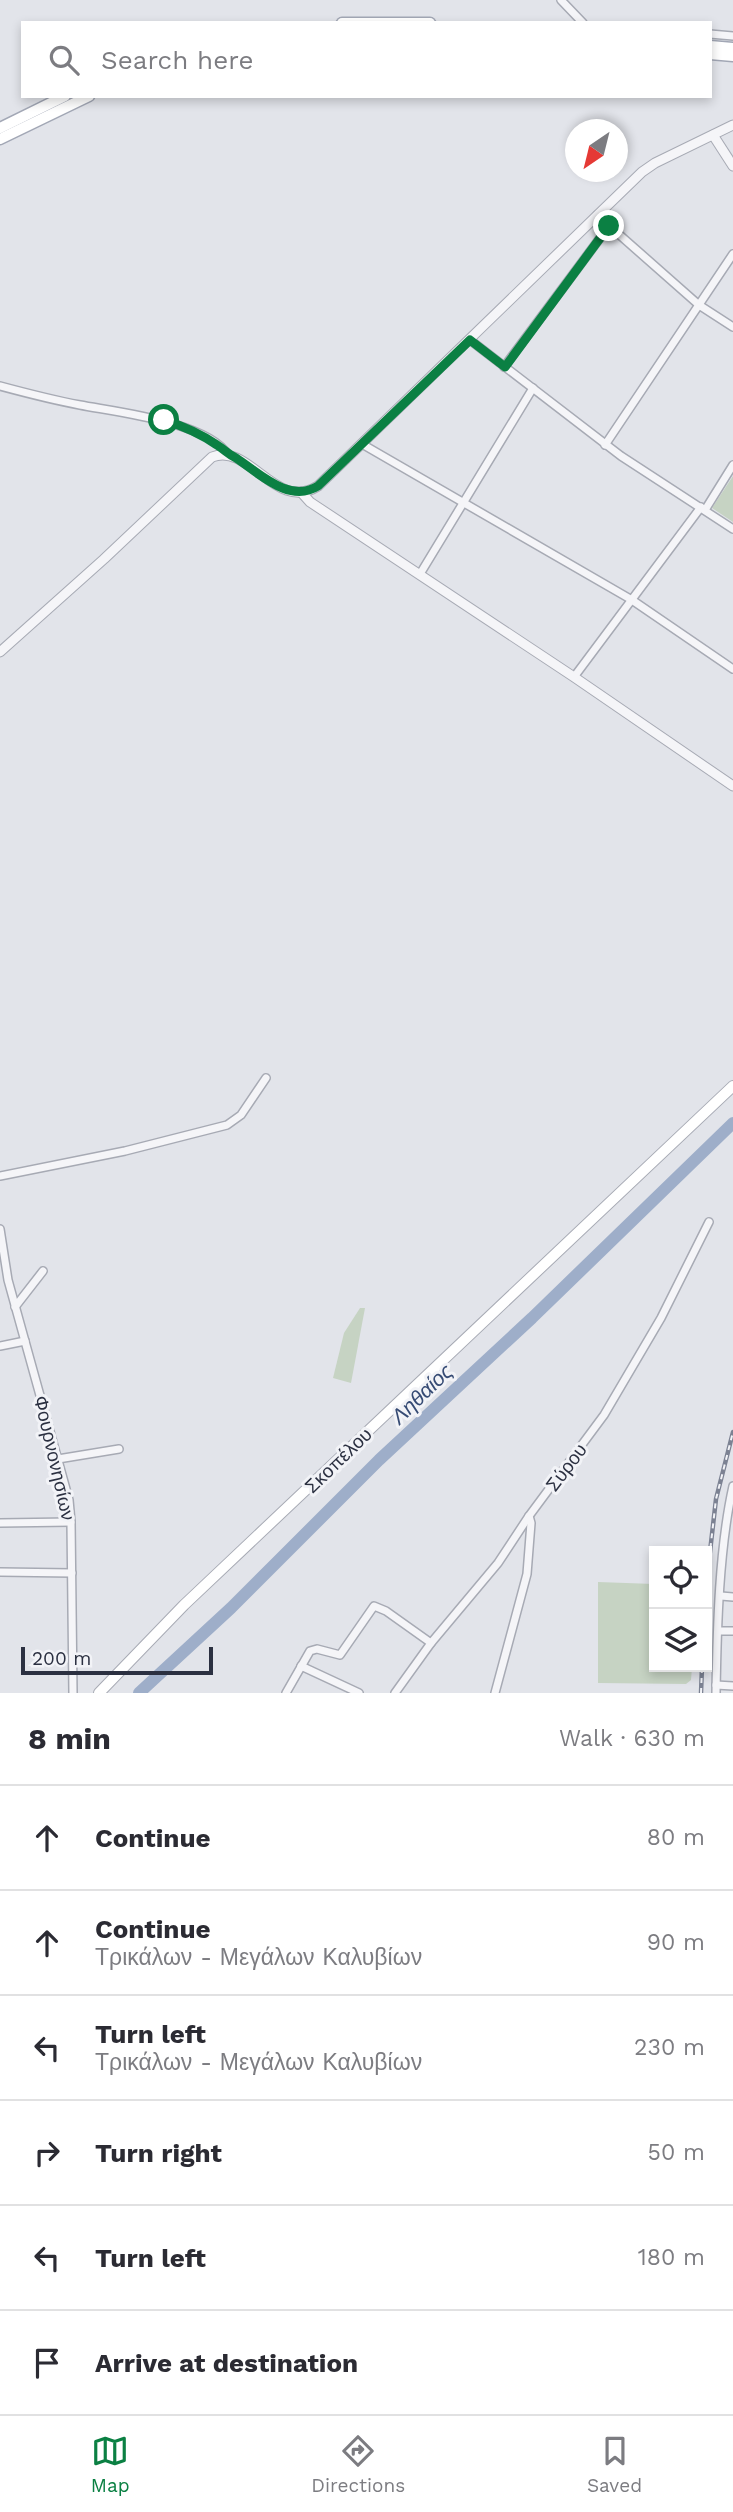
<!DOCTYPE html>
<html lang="en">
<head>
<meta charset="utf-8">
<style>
  :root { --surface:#fff; --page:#f2f2f3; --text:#2b2b33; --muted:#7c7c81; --line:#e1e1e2; --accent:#0b8043 }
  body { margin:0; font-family:"Work Sans",sans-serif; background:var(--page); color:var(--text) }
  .controls { position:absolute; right:21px; bottom:21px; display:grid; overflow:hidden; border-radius:0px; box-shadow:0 4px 10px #0003 }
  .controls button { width:63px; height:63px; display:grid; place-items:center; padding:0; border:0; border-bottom:2px solid var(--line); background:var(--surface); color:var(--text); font:35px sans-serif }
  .compass { position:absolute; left:565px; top:119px; width:63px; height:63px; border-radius:50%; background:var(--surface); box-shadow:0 4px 10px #0003; rotate:215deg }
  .scale { position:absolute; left:21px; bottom:18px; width:192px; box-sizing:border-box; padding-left:7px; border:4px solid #2b3041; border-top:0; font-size:19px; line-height:24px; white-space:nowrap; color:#2b3041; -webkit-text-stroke:5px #f2f3f7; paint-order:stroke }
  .stop { position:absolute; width:21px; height:21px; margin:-16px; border:5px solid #0b8043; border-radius:50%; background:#fff }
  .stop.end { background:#0b8043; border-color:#fff; box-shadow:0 2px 7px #0008 }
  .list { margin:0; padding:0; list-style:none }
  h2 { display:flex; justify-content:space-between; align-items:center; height:91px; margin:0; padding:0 28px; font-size:30px }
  h2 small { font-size:23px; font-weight:400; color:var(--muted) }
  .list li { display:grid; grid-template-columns:46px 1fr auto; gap:21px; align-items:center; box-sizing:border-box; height:105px; padding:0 28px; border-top:2px solid var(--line) }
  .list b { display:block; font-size:26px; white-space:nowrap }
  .list p { margin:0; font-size:23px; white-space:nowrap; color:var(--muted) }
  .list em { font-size:23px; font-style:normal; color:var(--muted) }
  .icon { flex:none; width:38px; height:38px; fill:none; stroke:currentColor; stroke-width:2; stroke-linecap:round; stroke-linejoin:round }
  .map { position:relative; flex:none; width:733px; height:1693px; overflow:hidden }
  .search { position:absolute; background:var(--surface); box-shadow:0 4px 10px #0003; left:21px; right:21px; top:21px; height:77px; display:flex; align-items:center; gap:18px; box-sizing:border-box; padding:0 24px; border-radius:0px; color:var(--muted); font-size:26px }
  .sheet { height:721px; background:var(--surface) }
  nav { display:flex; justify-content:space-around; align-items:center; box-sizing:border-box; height:98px; border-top:2px solid var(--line); background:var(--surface); font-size:19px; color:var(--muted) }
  nav a { display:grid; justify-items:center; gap:4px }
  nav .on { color:var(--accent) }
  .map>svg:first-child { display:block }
</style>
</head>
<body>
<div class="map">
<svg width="733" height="1693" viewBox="0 0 733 1693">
  <rect width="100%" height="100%" fill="#e2e4ea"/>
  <!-- green -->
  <g fill="#c6d3c3">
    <polygon points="733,476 733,522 712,508"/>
    <polygon points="360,1308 365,1308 351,1383 333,1378 344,1333"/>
    <polygon points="598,1582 654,1584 654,1667 692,1667 691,1680 686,1684 598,1683"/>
  </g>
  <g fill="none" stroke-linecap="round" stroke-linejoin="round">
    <!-- river -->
    <polyline stroke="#9eaec9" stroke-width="12" points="139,1693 231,1608 379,1460 532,1318 733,1123"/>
    <!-- minor casing -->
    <g stroke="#a7aab4" stroke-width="10">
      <g id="minor">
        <polyline points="561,0 583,23"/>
        <polyline points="710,34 733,36"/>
        <polyline points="597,215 699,305 733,327"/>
        <polyline points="470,340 621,456 733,529"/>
        <polyline points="504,367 609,226"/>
        <path d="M0,386C26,393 53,400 80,405C116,412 208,422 228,455"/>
        <polyline points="362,444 632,600 733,669"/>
        <polyline points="605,445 733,254"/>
        <polyline points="705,510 733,465"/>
        <polyline points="420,574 533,388"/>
        <polyline points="574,677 701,507"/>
        <polyline points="0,1176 125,1151 227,1125 241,1115 266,1078"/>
        <polyline points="0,1229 8,1280 69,1500 71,1522 73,1693"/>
        <polyline points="15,1307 43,1271"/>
        <polyline points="0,1346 25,1341"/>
        <polyline points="58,1459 119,1449"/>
        <polyline points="0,1523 71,1522"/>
        <polyline points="0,1572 72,1573"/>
        <polyline points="721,1596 733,1597"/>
        <polyline points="719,1631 733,1631"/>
        <polyline points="301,1666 359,1693"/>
        <polyline points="716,1685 733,1686"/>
        <polyline points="286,1693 310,1651 317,1649 340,1655 374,1606 386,1611 431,1643"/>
        <polyline points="395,1693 431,1643 498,1563 529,1516 604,1415 661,1318 709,1222"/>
        <polyline points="495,1693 527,1574 531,1523 529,1516"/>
        <path d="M716,1693C717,1628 719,1549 733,1486"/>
      </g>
    </g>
    <!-- tertiary casing -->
    <g stroke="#a7aab4" stroke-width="11">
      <g id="tertiary">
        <polyline points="713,135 733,166"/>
        <polyline points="301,492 310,502 574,677 733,786"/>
        <path d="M0,652L104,559L212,457C250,442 275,513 318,486L642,172L655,163L733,125"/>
      </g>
    </g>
    <!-- secondary casing -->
    <g stroke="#a7aab4" stroke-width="12">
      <polyline id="secondary" points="99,1693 184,1605 733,1086"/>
    </g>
    <!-- primary casing -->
    <g stroke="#a2a7b5" stroke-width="13">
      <g id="primary">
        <polyline points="342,23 430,23"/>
        <polyline points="710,46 733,48"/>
        <polyline points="710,54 733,56"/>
        <polyline points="0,128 65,96"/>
        <polyline points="0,139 89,96"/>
      </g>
    </g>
    <!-- minor -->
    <use href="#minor" stroke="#f5f5f8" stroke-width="7"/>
    <!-- tertiary -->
    <use href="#tertiary" stroke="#f5f5f8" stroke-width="9"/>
    <!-- secondary -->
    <use href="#secondary" stroke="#fff" stroke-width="10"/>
    <!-- primary -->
    <use href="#primary" stroke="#fff" stroke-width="10"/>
    <!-- rail casing -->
    <g stroke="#7c8293" stroke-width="4.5">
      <g id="rail">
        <polyline points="707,1578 716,1499 733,1432"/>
        <polyline points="701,1693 702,1667"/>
      </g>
    </g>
    <!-- rail -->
    <use href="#rail" stroke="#f2f3f7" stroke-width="2" stroke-dasharray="5" stroke-linecap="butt"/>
  </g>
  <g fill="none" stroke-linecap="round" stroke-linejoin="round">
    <!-- route -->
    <path stroke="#0b8043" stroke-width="9" d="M164,420C183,426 201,434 217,445C225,450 228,454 236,458C259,473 289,504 318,486L470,340L505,367L609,226"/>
  </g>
  <g text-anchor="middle" stroke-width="6" stroke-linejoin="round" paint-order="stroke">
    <!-- street labels -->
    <g font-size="19" fill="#2b3041" stroke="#f2f3f7">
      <text transform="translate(55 1458) rotate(77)" y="7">Φουρνονησίων</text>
      <text transform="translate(338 1460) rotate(-44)" y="7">Σκοπέλου</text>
      <text transform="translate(566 1467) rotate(-53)" y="7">Σύρου</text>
    </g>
    <!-- water labels -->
    <g font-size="21" font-style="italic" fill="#364b74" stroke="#f2f3f7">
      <text transform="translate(422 1394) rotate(-44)" y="7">Ληθαίος</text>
    </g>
  </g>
</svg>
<div class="controls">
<button><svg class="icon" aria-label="locate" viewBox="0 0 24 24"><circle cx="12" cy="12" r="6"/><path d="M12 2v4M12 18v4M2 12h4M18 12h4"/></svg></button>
<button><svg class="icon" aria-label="layers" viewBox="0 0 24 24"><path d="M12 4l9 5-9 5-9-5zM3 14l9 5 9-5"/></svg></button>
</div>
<svg class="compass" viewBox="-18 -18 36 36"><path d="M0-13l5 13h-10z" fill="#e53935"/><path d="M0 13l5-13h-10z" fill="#7c7c81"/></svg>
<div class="scale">200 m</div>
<div class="stop" style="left:164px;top:420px"></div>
<div class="stop end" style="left:609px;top:226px"></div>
<div class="search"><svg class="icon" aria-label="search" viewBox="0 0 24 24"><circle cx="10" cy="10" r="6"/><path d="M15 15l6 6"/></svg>Search here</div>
</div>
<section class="sheet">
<h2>8 min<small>Walk · 630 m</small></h2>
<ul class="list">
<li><svg class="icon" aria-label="ahead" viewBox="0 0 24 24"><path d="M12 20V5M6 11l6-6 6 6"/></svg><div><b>Continue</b></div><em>80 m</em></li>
<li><svg class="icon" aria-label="ahead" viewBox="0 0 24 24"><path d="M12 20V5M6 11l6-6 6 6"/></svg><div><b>Continue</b><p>Τρικάλων - Μεγάλων Καλυβίων</p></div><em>90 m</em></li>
<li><svg class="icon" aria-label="left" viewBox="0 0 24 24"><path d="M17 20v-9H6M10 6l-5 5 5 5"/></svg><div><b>Turn left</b><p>Τρικάλων - Μεγάλων Καλυβίων</p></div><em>230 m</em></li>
<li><svg class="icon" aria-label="right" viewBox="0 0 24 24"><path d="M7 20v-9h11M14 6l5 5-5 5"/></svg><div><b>Turn right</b></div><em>50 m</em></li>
<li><svg class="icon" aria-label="left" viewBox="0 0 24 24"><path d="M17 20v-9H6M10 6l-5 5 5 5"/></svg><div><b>Turn left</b></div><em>180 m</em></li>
<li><svg class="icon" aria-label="arrive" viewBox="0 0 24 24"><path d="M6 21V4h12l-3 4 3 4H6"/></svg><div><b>Arrive at destination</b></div></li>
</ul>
</section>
<nav>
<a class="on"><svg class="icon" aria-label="map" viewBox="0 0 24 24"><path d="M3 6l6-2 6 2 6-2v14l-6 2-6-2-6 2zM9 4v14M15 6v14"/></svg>Map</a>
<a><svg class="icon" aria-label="directions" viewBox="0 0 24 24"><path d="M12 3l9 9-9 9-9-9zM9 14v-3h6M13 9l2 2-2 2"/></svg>Directions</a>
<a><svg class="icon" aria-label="saved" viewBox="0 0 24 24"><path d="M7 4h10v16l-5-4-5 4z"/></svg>Saved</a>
</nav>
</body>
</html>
